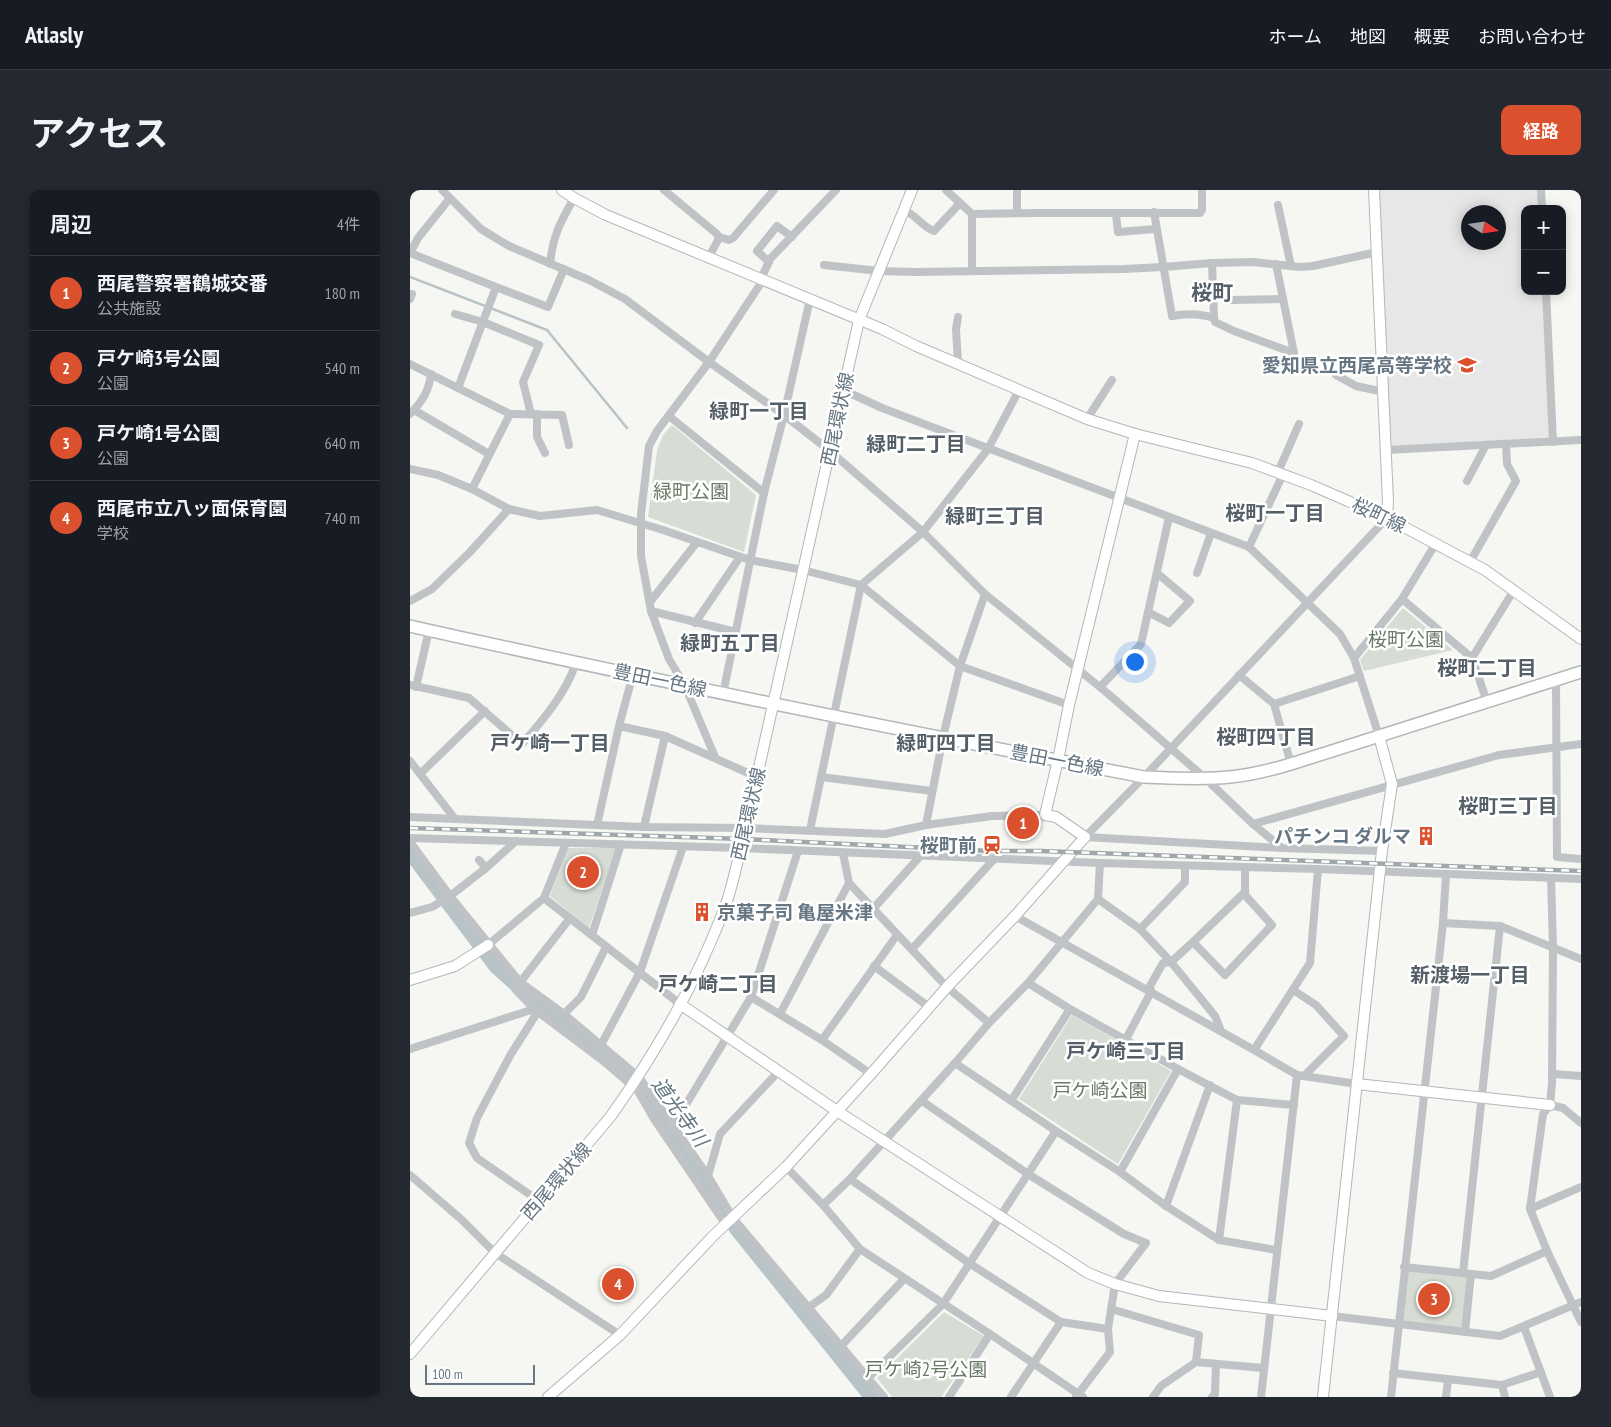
<!DOCTYPE html>
<html lang="ja">
<head>
<meta charset="utf-8">
<style>
  :root { --surface:#171b24; --page:#242831; --text:#f1f3f6; --muted:#9ea1a6; --line:#363941; --accent:#db512d }
  body { margin:0; font-family:"PT Sans Narrow","Noto Sans JP",sans-serif; background:var(--page); color:var(--text) }
  .controls { position:absolute; right:15px; top:15px; display:grid; overflow:hidden; border-radius:10px; box-shadow:0 2px 12px #0003 }
  .controls button { width:45px; height:45px; display:grid; place-items:center; padding:0; border:0; border-bottom:1px solid var(--line); background:var(--surface); color:var(--text); font:25px sans-serif }
  .compass { position:absolute; left:1051px; top:15px; width:45px; height:45px; border-radius:50%; background:var(--surface); box-shadow:0 2px 12px #0003; rotate:102deg }
  .scale { position:absolute; left:15px; bottom:12px; width:110px; box-sizing:border-box; padding-left:5px; border:2px solid #667682; border-top:0; font-size:14px; line-height:18px; white-space:nowrap; color:#667682; -webkit-text-stroke:4px #fff; paint-order:stroke }
  .you { position:absolute; left:724px; top:471px; width:18px; height:18px; margin:-12px; border:4px solid #fff; border-radius:50%; background:#1a73e8; box-shadow:0 0 0 8px #1a73e833 }
  .badge { display:grid; place-items:center; width:32px; height:32px; border-radius:50%; background:var(--accent); color:#fff; font-size:16px; font-weight:700 }
  .pin { position:absolute; translate:-50% -50%; border:2px solid #fff; box-shadow:0 1px 5px #0006 }
  .list { margin:0; padding:0; list-style:none }
  h2 { display:flex; justify-content:space-between; align-items:center; height:65px; margin:0; padding:0 20px; font-size:21px }
  h2 small { font-size:16px; font-weight:400; color:var(--muted) }
  .list li { display:grid; grid-template-columns:32px 1fr auto; gap:15px; align-items:center; box-sizing:border-box; height:75px; padding:0 20px; border-top:1px solid var(--line) }
  .list b { display:block; font-size:19px; white-space:nowrap }
  .list p { margin:0; font-size:16px; white-space:nowrap; color:var(--muted) }
  .list em { font-size:16px; font-style:normal; color:var(--muted) }
  .map { position:relative; flex:none; width:1171px; height:1207px; overflow:hidden; border-radius:10px }
  header { display:flex; align-items:center; gap:30px; box-sizing:border-box; height:70px; padding:0 25px; background:var(--surface); border-bottom:1px solid var(--line) }
  header strong { font-size:24px }
  nav { display:flex; gap:28px; margin-inline-start:auto; font-size:18px }
  .intro { display:flex; align-items:center; justify-content:space-between; box-sizing:border-box; height:120px; padding:0 30px }
  h1 { margin:0; font-size:35px }
  .button { padding:12px 22px; border-radius:10px; background:var(--accent); color:#fff; font-size:18px; font-weight:700 }
  main { display:flex; gap:30px; padding:0 30px }
  aside { flex:1; background:var(--surface); border-radius:10px; box-shadow:0 2px 12px #0003 }
  .map>svg:first-child { display:block }
</style>
</head>
<body>
<header>
<strong>Atlasly</strong>
<nav><a>ホーム</a><a>地図</a><a>概要</a><a>お問い合わせ</a></nav>
</header>
<div class="intro"><h1>アクセス</h1><a class="button">経路</a></div>
<main>
<aside>
<h2>周辺<small>4件</small></h2>
<ul class="list">
<li><span class="badge">1</span><div><b>西尾警察署鶴城交番</b><p>公共施設</p></div><em>180 m</em></li>
<li><span class="badge">2</span><div><b>戸ケ崎3号公園</b><p>公園</p></div><em>540 m</em></li>
<li><span class="badge">3</span><div><b>戸ケ崎1号公園</b><p>公園</p></div><em>640 m</em></li>
<li><span class="badge">4</span><div><b>西尾市立八ッ面保育園</b><p>学校</p></div><em>740 m</em></li>
</ul>
</aside>
<div class="map">
<svg width="1171" height="1207" viewBox="0 0 1171 1207">
  <rect width="100%" height="100%" fill="#f6f6f2"/>
  <!-- built -->
  <path fill="#e6e7e6" fill-rule="evenodd" d="M968,0H1129V19H1115V101H1133L1140,248L980,256ZM1058,22H1088V52H1058Z"/>
  <!-- green -->
  <g fill="#d7dcd4">
    <polygon points="262,235 346,305 334,362 238,327 247,261 253,245"/>
    <polygon points="993,418 1043,460 954,481 950,470"/>
    <polygon points="158,658 206,658 179,738 140,706"/>
    <polygon points="662,825 761,881 708,974 609,909"/>
    <polygon points="997,1080 1057,1087 1052,1138 991,1131"/>
    <polygon points="534,1122 574,1146 531,1207 482,1207 467,1188"/>
  </g>
  <g fill="none" stroke-linecap="round" stroke-linejoin="round">
    <!-- stream -->
    <polyline stroke="#b8c3c7" stroke-width="2.5" points="0,87 137,140 217,238"/>
    <!-- river -->
    <polyline stroke="#b8c3c7" stroke-width="14" points="0,663 86,777 127,814 155,834 234,902 327,1040 461,1207"/>
    <!-- secondary casing -->
    <g stroke="#b1b7bb" stroke-width="12">
      <g id="secondary">
        <polyline points="152,0 164,8 196,25 472,139 506,156 677,229 725,244 842,273 901,295 977,328 1075,380 1171,449"/>
        <polyline points="964,0 978,311 977,328"/>
        <polyline points="0,790 45,776 78,755"/>
        <polyline points="270,814 427,921 678,1083 705,1094 749,1106 922,1126"/>
        <polyline points="947,894 1140,915"/>
        <path d="M0,1164L201,926C247,861 287,791 315,717C322,698 326,677 331,658L449,130L502,0"/>
        <polyline points="138,1207 210,1145 303,1046 376,977 461,884 537,797 605,726 675,647 646,627 635,625 648,570 659,515 725,244"/>
        <polyline points="913,1207 972,661 982,594 969,546"/>
      </g>
    </g>
    <!-- primary casing -->
    <g stroke="#b2b7ba" stroke-width="14">
      <path id="primary" d="M0,436C244,491 489,540 734,587C762,588 792,590 820,587C841,585 861,580 881,574L1171,482"/>
    </g>
    <!-- street -->
    <g stroke="#bfc3c6" stroke-width="8">
      <polyline points="32,0 71,39 99,56 179,90 215,109 299,172 374,225 420,261 513,342 575,404 696,502 795,588 843,634 872,658"/>
      <polyline points="254,0 307,44 309,48 299,67"/>
      <polyline points="536,0 562,24 629,23 790,23 792,20 792,0"/>
      <polyline points="607,0 607,23"/>
      <polyline points="1131,0 1132,19"/>
      <polyline points="40,8 8,48 0,63 86,97"/>
      <polyline points="868,15 881,76"/>
      <path d="M493,20C506,24 512,37 524,41L550,13"/>
      <path d="M744,22L762,126C777,123 789,123 804,128L805,132L824,141L884,163L866,74"/>
      <polyline points="562,24 562,81"/>
      <polyline points="706,24 708,42 746,39"/>
      <polyline points="309,47 319,50 323,48 364,0"/>
      <polyline points="359,72 347,61 367,36 382,47"/>
      <polyline points="802,73 804,128"/>
      <path d="M140,74C143,45 150,33 164,8"/>
      <polyline points="414,75 469,81 505,82 713,79 753,77 802,73 843,72 889,77 903,76 967,62"/>
      <polyline points="351,89 360,69 426,0"/>
      <polyline points="1136,101 1143,252"/>
      <polyline points="0,104 2,104 0,109"/>
      <polyline points="823,110 873,109"/>
      <polyline points="45,124 73,132 129,155 113,192 121,224"/>
      <polyline points="548,173 546,139 548,127"/>
      <polyline points="0,174 100,224 62,299"/>
      <polyline points="926,185 946,196 974,202"/>
      <polyline points="48,198 86,97 138,117 154,79"/>
      <polyline points="433,200 472,218 839,357 930,444 944,468 969,546"/>
      <polyline points="4,220 79,264"/>
      <path d="M0,224C12,212 19,201 21,184"/>
      <polyline points="100,224 152,225 159,255"/>
      <polyline points="127,224 127,247 135,263"/>
      <polyline points="259,226 354,303"/>
      <polyline points="677,229 702,190"/>
      <polyline points="976,260 1171,250"/>
      <polyline points="0,279 28,285 62,299 99,319 130,326 187,320 253,340 340,370 393,380 451,395 550,476 659,515"/>
      <polyline points="868,282 889,234"/>
      <polyline points="1057,291 1076,255"/>
      <polyline points="839,357 873,284"/>
      <polyline points="1060,372 1106,291 1097,274 1096,254"/>
      <polyline points="787,383 801,343"/>
      <polyline points="992,409 1062,468 1077,512"/>
      <polyline points="0,411 22,399 60,362 99,319"/>
      <polyline points="240,412 287,352"/>
      <polyline points="241,421 326,442"/>
      <polyline points="738,422 759,433 780,411 747,383"/>
      <polyline points="285,433 330,367"/>
      <polyline points="944,468 992,409 1026,353"/>
      <polyline points="1062,468 1104,400"/>
      <polyline points="829,485 864,514 881,574"/>
      <polyline points="1146,490 1147,667 1171,669"/>
      <path d="M0,495L59,508L112,554C133,530 157,502 166,472"/>
      <polyline points="6,497 19,440"/>
      <polyline points="690,497 731,454 759,327"/>
      <polyline points="313,504 354,303 374,225 400,109"/>
      <polyline points="864,514 950,486"/>
      <polyline points="209,536 255,546 347,587"/>
      <polyline points="305,567 275,496 259,469 241,421 231,366 231,324 239,256 247,241 299,172 353,90"/>
      <polyline points="0,571 45,629 234,637 335,638 475,644 516,635 582,626 635,625"/>
      <polyline points="10,584 75,521"/>
      <polyline points="411,587 522,601"/>
      <polyline points="0,627 45,629"/>
      <polyline points="843,634 1089,565 1171,554"/>
      <polyline points="187,635 209,536 223,484"/>
      <polyline points="516,635 533,547 550,476 575,404"/>
      <polyline points="234,637 255,546"/>
      <polyline points="400,640 451,395 513,342 578,259 609,200"/>
      <polyline points="675,647 734,587 977,328"/>
      <polyline points="675,647 872,658 972,661"/>
      <polyline points="0,648 331,658 690,673 908,679 1171,689"/>
      <polyline points="0,652 40,706 110,792 154,824 229,887 298,986 323,1028 474,1207"/>
      <polyline points="433,663 439,693 537,797 579,833"/>
      <polyline points="835,677 835,705 862,735 815,785 783,752 835,702"/>
      <polyline points="76,678 106,651"/>
      <polyline points="1141,688 1143,757 1142,893 1140,915 1133,924 1120,1019 1137,1061 1171,1132"/>
      <polyline points="134,708 270,814"/>
      <polyline points="688,709 730,739 761,772 805,826 811,841"/>
      <polyline points="463,719 512,664"/>
      <polyline points="0,723 22,717 40,706 76,678 69,670"/>
      <polyline points="605,726 844,860 887,885 947,894"/>
      <polyline points="1033,733 1090,736 1171,769"/>
      <polyline points="730,739 775,692 775,676"/>
      <polyline points="182,745 211,654"/>
      <polyline points="78,755 134,708 156,653"/>
      <polyline points="502,759 585,668"/>
      <polyline points="464,776 519,817"/>
      <polyline points="618,793 660,819 768,879 827,910 884,915"/>
      <polyline points="883,800 906,815 934,846 894,886"/>
      <polyline points="341,807 412,850 461,884"/>
      <polyline points="154,824 171,807 196,757"/>
      <polyline points="370,824 439,693"/>
      <polyline points="716,849 741,802 740,796 753,773 761,772 783,752"/>
      <polyline points="412,850 487,745"/>
      <polyline points="191,855 230,782 273,657"/>
      <polyline points="0,859 124,819 224,894 244,929 316,1035"/>
      <polyline points="844,860 900,773 908,679"/>
      <polyline points="545,873 646,941 710,982 756,1016 809,1050 866,1060"/>
      <polyline points="1143,884 1171,886"/>
      <polyline points="512,911 618,984 714,1044 736,1053 705,1094 698,1139 700,1162 666,1207"/>
      <polyline points="601,911 660,819"/>
      <polyline points="1140,915 1153,918 1171,933"/>
      <polyline points="263,936 341,807 388,661"/>
      <polyline points="376,977 413,1015 450,1059 580,1144 673,1207"/>
      <polyline points="710,982 768,879"/>
      <polyline points="0,985 52,1030 85,1063 210,1145"/>
      <polyline points="298,986 310,944 369,881"/>
      <polyline points="440,989 559,1073 651,1132 698,1139"/>
      <polyline points="129,1011 67,968 59,953 67,928 78,907 101,864 125,826 124,819 105,799 160,728"/>
      <polyline points="413,1015 440,989 545,873 579,833 618,793 688,709 690,673"/>
      <polyline points="756,1016 800,895"/>
      <polyline points="1120,1019 1171,997"/>
      <polyline points="809,1050 827,910"/>
      <polyline points="994,1077 1081,1086 1137,1061"/>
      <polyline points="1053,1083 1090,736"/>
      <polyline points="399,1117 416,1105 450,1059"/>
      <polyline points="701,1119 789,1145 786,1172"/>
      <polyline points="922,1126 1090,1146 1171,1112"/>
      <polyline points="1114,1137 1140,1207"/>
      <polyline points="1055,1142 1061,1084"/>
      <polyline points="431,1156 494,1089"/>
      <polyline points="983,1183 1092,1195 1131,1182"/>
      <polyline points="459,1187 533,1114 646,941"/>
      <polyline points="1092,1195 1095,1207"/>
      <polyline points="539,1207 580,1144"/>
      <polyline points="601,1207 651,1132"/>
      <polyline points="743,1207 751,1196 786,1172 853,1178"/>
      <polyline points="802,1207 805,1204 806,1174"/>
      <polyline points="851,1207 887,885"/>
      <polyline points="981,1207 1033,733 1036,684"/>
      <polyline points="1036,1207 1038,1190"/>
    </g>
    <!-- secondary -->
    <use href="#secondary" stroke="#fff" stroke-width="10"/>
    <!-- primary -->
    <use href="#primary" stroke="#fff" stroke-width="11"/>
    <!-- rail casing -->
    <g stroke="#a0a7ab" stroke-width="4.5">
      <polyline id="rail" points="0,638 333,649 581,661 630,661 1171,681"/>
    </g>
    <!-- rail -->
    <use href="#rail" stroke="#fff" stroke-width="2.5" stroke-dasharray="8" stroke-linecap="butt"/>
  </g>
  <!-- icons -->
  <defs>
    <g id="school-bare" transform="scale(1.5)"><path d="M0-5L7-2L0 1L-7-2ZM-4 1L0 2.5L4 1V4Q0 6-4 4Z" fill="#db512d" stroke="#fff" stroke-width="2.5" paint-order="stroke"/></g>
    <g id="building-bare" transform="scale(1.5)"><path d="M-4-6H4V6H1V3H-1V6H-4ZM-2.5-4.3h1.7v1.8h-1.7ZM.8-4.3h1.7v1.8H.8ZM-2.5-1h1.7V.8h-1.7ZM.8-1h1.7V.8H.8Z" fill="#db512d" stroke="#fff" stroke-width="2.5" paint-order="stroke"/></g>
    <g id="station-bare" transform="scale(1.5)"><path d="M-3-6H3Q5-6 5-4V2Q5 4 3 4L4.5 6H3L1.5 4h-3L-3 6H-4.5L-3 4Q-5 4-5 2V-4Q-5-6-3-6ZM-3.5-4v3h7v-3ZM-3.5 1v1.5H-2V1ZM2 1v1.5H3.5V1Z" fill="#db512d" stroke="#fff" stroke-width="2.5" paint-order="stroke"/></g>
  </defs>
  <g fill-rule="evenodd">
    <use href="#school-bare" x="1057" y="175"/>
    <use href="#building-bare" x="1016" y="646"/>
    <use href="#station-bare" x="582" y="655"/>
    <use href="#building-bare" x="292" y="722"/>
  </g>
  <g text-anchor="middle" stroke-width="5" stroke-linejoin="round" paint-order="stroke">
    <!-- poi labels -->
    <g font-size="19" font-weight="bold" fill="#667682" stroke="#fff" text-anchor="end">
      <text x="1042" y="182">愛知県立西尾高等学校</text>
      <text x="1001" y="653">パチンコ ダルマ</text>
      <text x="567" y="662">桜町前</text>
      <text x="307" y="729" text-anchor="start">京菓子司 亀屋米津</text>
    </g>
    <!-- street labels -->
    <g font-size="19" fill="#667682" stroke="#fff">
      <text transform="translate(427 229) rotate(-78)" y="7">西尾環状線</text>
      <text transform="translate(969 325) rotate(25)" y="7">桜町線</text>
      <text transform="translate(250 490) rotate(12)" y="7">豊田一色線</text>
      <text transform="translate(647 570) rotate(11)" y="7">豊田一色線</text>
      <text transform="translate(338 624) rotate(-77)" y="7">西尾環状線</text>
      <text transform="translate(146 991) rotate(-49)" y="7">西尾環状線</text>
    </g>
    <!-- park labels -->
    <g font-size="19" fill="#697a65" stroke="#fff">
      <text x="281" y="308">緑町公園</text>
      <text x="996" y="456">桜町公園</text>
      <text x="690" y="907">戸ケ崎公園</text>
      <text x="516" y="1186">戸ケ崎2号公園</text>
    </g>
    <!-- neighbourhood labels -->
    <g font-size="20" font-weight="bold" fill="#545f68" stroke="#fff">
      <text x="349" y="228">緑町一丁目</text>
      <text x="506" y="261">緑町二丁目</text>
      <text x="865" y="330">桜町一丁目</text>
      <text x="585" y="333">緑町三丁目</text>
      <text x="320" y="460">緑町五丁目</text>
      <text x="1077" y="485">桜町二丁目</text>
      <text x="856" y="554">桜町四丁目</text>
      <text x="140" y="560">戸ケ崎一丁目</text>
      <text x="536" y="560">緑町四丁目</text>
      <text x="1098" y="623">桜町三丁目</text>
      <text x="1060" y="792">新渡場一丁目</text>
      <text x="308" y="801">戸ケ崎二丁目</text>
      <text x="716" y="868">戸ケ崎三丁目</text>
    </g>
    <!-- water labels -->
    <g font-size="20" font-style="italic" fill="#62777f" stroke="#fff">
      <text transform="translate(270 922) rotate(54)" y="7">道光寺川</text>
    </g>
    <!-- quarter labels -->
    <g font-size="21" font-weight="bold" fill="#545f68" stroke="#fff">
      <text x="802" y="110">桜町</text>
    </g>
  </g>
</svg>
<div class="controls">
<button>+</button>
<button>−</button>
</div>
<svg class="compass" viewBox="-18 -18 36 36"><path d="M0-13l5 13h-10z" fill="#e53935"/><path d="M0 13l5-13h-10z" fill="#9ea1a6"/></svg>
<div class="scale">100 m</div>
<div class="you"></div>
<div class="pin badge" style="left:613px;top:633px">1</div>
<div class="pin badge" style="left:173px;top:682px">2</div>
<div class="pin badge" style="left:1024px;top:1109px">3</div>
<div class="pin badge" style="left:208px;top:1094px">4</div>
</div>
</main>
</body>
</html>
